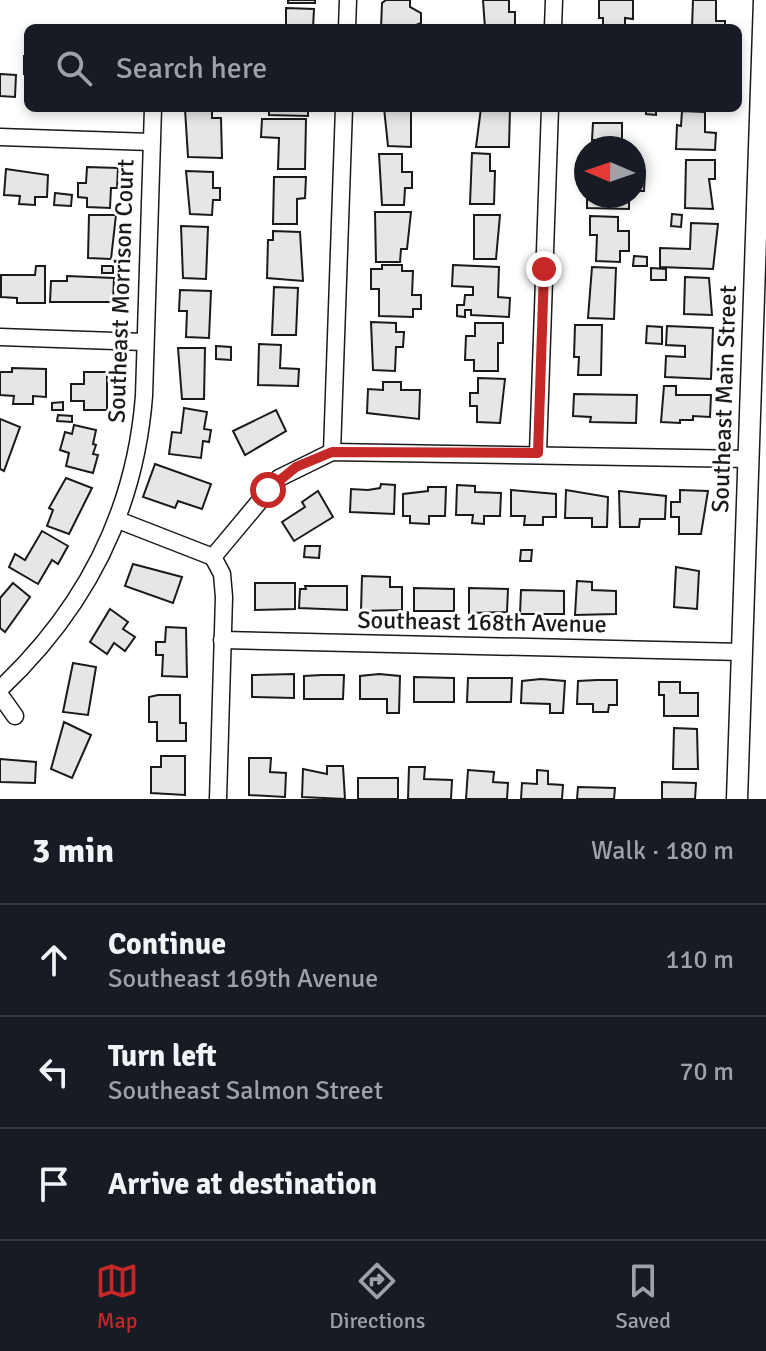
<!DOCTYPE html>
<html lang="en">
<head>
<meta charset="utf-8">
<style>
  :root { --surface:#171b24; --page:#242831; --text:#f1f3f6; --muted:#9ea1a6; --line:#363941; --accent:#c62828 }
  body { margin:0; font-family:Signika,sans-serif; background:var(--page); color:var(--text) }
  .compass { position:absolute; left:574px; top:136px; width:72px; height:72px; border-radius:50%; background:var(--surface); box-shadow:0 4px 12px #0003; rotate:272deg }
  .stop { position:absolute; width:24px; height:24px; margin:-18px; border:6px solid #c62828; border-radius:50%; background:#fff }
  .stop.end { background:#c62828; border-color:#fff; box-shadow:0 2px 8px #0008 }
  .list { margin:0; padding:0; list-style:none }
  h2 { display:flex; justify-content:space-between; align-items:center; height:104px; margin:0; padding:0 32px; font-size:34px }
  h2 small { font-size:26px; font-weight:400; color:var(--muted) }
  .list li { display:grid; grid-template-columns:52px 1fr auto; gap:24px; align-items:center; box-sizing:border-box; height:112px; padding:0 32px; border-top:2px solid var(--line) }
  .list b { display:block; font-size:30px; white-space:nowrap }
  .list p { margin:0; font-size:26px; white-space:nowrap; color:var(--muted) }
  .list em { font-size:26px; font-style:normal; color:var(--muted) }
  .icon { flex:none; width:44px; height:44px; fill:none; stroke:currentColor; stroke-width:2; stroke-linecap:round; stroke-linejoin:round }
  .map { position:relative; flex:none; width:766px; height:799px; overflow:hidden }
  .search { position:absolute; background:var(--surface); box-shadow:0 4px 12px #0003; left:24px; right:24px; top:24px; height:88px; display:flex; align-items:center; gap:20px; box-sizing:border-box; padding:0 28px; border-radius:12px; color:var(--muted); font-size:30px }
  .sheet { height:440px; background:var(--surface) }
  nav { display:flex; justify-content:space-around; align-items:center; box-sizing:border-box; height:112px; border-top:2px solid var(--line); background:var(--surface); font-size:22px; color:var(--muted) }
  nav a { display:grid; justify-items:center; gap:4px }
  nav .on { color:var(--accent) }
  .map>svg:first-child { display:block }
</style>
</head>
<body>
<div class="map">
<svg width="766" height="799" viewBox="0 0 766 799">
  <rect width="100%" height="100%" fill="#fff"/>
  <!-- building -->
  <g fill="#e6e6e6" stroke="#1a1a1a" stroke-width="2">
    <rect x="288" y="0" width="27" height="3"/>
    <polygon points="386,0 410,0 410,7 421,13 421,23 409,28 381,28 382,3"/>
    <polygon points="483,0 509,0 509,12 515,12 515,28 485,28"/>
    <polygon points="599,0 633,0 633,19 625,18 625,28 603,28 603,18 599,18"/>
    <polygon points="693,0 716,0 716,21 725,21 725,28 692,28"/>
    <polygon points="286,8 314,9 313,28 286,28"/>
    <rect x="24" y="56" width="4" height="18"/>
    <polygon points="0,74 16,75 15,97 0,96"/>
    <polygon points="269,108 308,108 308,116 269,115"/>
    <polygon points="384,108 411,108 411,147 388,146"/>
    <polygon points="481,108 510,108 509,147 476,147"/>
    <polygon points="646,108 656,108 656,115 646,114"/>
    <polygon points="185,109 212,109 212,118 221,118 222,158 188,157"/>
    <polygon points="682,111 705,112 705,132 716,133 715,150 676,149 677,125 681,126"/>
    <polygon points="262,119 306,119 305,169 278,169 279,138 261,137"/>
    <polygon points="593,123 622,123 622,148 594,148 597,147 597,140 592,140"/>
    <polygon points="472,153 490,154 490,171 495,171 494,204 470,204"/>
    <polygon points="379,154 402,154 402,172 412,172 412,188 405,188 404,205 382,205"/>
    <polygon points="686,160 715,160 715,179 709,179 713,209 685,208"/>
    <polygon points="87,167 118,168 117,188 111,188 110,208 87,207 87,198 78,197 78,183 86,183"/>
    <polygon points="6,169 48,175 47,197 35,197 35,205 19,204 20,196 4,195"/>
    <polygon points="634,170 645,171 644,191 634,191"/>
    <polygon points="186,171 213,172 213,188 220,188 220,200 213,200 212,215 190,214"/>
    <polygon points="274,177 306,177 305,198 297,199 297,224 273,224"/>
    <polygon points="55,193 72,195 71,206 54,205"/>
    <polygon points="587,196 629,196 629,209 587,208"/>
    <polygon points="375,212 411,212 407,249 401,249 400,262 376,262"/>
    <polygon points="672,214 682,215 681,227 671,226"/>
    <polygon points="89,215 116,215 111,259 88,258"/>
    <polygon points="474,215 500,215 496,259 474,259"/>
    <polygon points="590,216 618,217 618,231 629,231 629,251 620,251 620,262 596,261 597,235 590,235"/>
    <polygon points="691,223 718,224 713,269 660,267 660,248 690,249"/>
    <polygon points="181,226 208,227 206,279 183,278"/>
    <polygon points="273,231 300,232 303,281 267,278 268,240 273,240"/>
    <polygon points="634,256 647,257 647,266 633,266"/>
    <polygon points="382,265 402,265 402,271 413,271 412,295 421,295 421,309 413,309 413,317 379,316 379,289 371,289 371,269 382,269"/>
    <polygon points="453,265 499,267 498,297 510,298 509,317 471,315 471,310 465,310 465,317 457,316 457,305 464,305 465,295 473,295 473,287 452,286"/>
    <polygon points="36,266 45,266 45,303 17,303 17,298 1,297 1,275 35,275"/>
    <rect x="102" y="266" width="11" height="7"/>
    <polygon points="592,267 616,268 614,319 588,318"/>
    <polygon points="651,268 666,269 666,280 651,280"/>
    <polygon points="67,276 114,278 113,302 50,302 51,281 67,281"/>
    <polygon points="685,277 709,278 712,315 684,314"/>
    <polygon points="274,287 298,288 296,335 272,335"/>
    <polygon points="180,290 211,291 209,338 186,337 187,311 179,311"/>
    <polygon points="371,322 396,323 396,332 404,332 403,347 396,347 395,371 373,370"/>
    <polygon points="475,323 503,323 503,343 498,343 498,371 474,371 474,360 465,360 466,336 475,336"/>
    <polygon points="575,325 602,325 601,375 578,375 579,357 574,357"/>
    <polygon points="647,326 662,327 662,344 646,343"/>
    <polygon points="667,326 713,328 711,379 665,377 666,356 685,357 685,346 666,345"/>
    <polygon points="259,344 281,345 280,368 299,369 298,386 258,385"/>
    <polygon points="216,346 231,347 231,360 216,359"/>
    <polygon points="178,348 205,348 204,399 182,399"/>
    <polygon points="12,368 46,369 46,397 33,396 33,404 13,404 14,396 0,395 0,372 12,372"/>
    <polygon points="84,372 107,372 107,410 84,410 84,401 71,401 71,384 84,384"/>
    <polygon points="478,378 505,379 500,423 477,422 477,406 470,406 470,393 478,393"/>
    <polygon points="383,382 401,382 401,390 420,390 419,419 367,413 368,389 383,390"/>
    <polygon points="664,386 676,386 676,395 711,395 710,417 693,416 693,420 680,420 680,423 661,422"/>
    <polygon points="574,394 637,395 636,423 590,422 591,417 573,416"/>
    <polygon points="63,402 63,410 52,410 52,403"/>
    <polygon points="184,408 207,412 204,429 211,430 209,442 203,441 201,458 169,454 172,432 181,433"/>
    <polygon points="276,410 286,431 245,455 233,431"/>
    <polygon points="58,415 72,416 72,422 57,421"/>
    <polygon points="0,419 20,427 4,471 0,469"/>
    <polygon points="74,425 96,430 93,444 96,445 93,454 98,455 93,473 66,466 69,453 60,450 65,432 72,434"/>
    <polygon points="155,464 211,484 202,509 178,501 175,508 143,497"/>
    <polygon points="66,478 92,488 69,534 47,526 53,510 49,508"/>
    <polygon points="381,484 395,485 394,514 350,512 351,489 368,490 380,488"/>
    <polygon points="457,485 475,486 475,492 501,493 500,516 484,516 484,524 472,523 473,515 456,515"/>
    <polygon points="428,487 446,487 445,516 429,516 429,524 410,523 410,516 403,516 403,494 428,491"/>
    <polygon points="511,490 556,494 556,517 543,517 543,525 524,525 525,516 511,516"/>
    <polygon points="566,490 608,497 607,527 592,527 592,518 565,518"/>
    <polygon points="680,490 708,491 701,534 679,534 679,517 671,517 671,502 680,502"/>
    <polygon points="318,491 333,517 294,541 282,522 305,507 302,502"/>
    <polygon points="619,491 666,496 665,519 640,519 639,527 620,527"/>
    <polygon points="42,531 68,546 58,564 52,560 38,584 9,567 15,554 25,560"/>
    <polygon points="305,546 320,546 319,558 304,557"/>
    <polygon points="521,550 532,550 531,561 520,561"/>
    <polygon points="133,564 182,577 173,603 125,586"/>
    <polygon points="676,567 699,571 697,609 674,607"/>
    <polygon points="362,576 390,577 390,587 402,587 402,610 361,611"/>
    <polygon points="577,581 592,582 592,590 616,591 616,614 575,615"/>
    <polygon points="13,583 30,597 5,632 0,628 0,598"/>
    <polygon points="255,583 295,583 295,609 255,610"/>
    <polygon points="305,586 347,586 347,610 299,608 300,589 306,589"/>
    <polygon points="414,588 454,589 454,611 414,611"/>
    <polygon points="469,588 508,589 507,612 469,613"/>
    <polygon points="521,590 564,591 564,614 520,614"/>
    <polygon points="110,609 128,622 123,629 135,637 125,651 114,643 107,654 90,642"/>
    <polygon points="166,627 186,628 187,677 162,676 163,655 156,655 156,642 165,642"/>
    <polygon points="73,663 96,667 88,715 63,712"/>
    <polygon points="294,674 294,698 252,697 252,675"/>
    <polygon points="379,674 400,676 399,713 387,713 387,699 360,699 360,676"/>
    <polygon points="322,675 344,675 343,699 304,699 304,676"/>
    <polygon points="414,677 454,678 454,702 414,702"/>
    <polygon points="468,678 512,678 511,702 467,702"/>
    <polygon points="541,679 565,681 563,713 550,713 550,704 521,703 522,681"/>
    <polygon points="597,680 617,680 617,705 609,705 608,712 593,712 593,704 577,704 578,681"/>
    <polygon points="659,682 680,682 680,693 698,693 698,716 664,716 664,695 659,695"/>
    <polygon points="158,695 180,695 180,723 186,723 186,741 157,741 157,722 149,722 149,697"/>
    <polygon points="64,722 91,735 72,778 51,769"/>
    <polygon points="674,728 697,729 698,769 673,769"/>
    <polygon points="161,756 185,756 185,795 151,793 151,767 161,767"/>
    <polygon points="249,758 271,758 270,772 286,773 285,797 249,795"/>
    <polygon points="0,759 36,762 35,783 0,782"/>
    <polygon points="327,766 343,766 345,799 302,797 303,769 327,774"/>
    <polygon points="409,767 425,767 424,779 452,780 451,799 408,799"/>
    <polygon points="468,770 494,772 493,782 508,783 507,799 466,799"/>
    <polygon points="537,770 548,771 548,784 563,785 562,799 521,799 522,783 537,784"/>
    <rect x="358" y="778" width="40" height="21"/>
    <polygon points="662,782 696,783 695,799 662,799"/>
    <polygon points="578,787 615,788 614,799 577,799"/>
  </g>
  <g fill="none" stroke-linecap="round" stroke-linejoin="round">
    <!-- minor casing -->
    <g stroke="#1a1a1a" stroke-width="19">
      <g id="minor">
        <polyline points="347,28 348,0"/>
        <polyline points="553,28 554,0"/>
        <polyline points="0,137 151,142"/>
        <polyline points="0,337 144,342"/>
        <polyline points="332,452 344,108"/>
        <polyline points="538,453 550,108"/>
        <polyline points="118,520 213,557"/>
        <polyline points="213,557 279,478 332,452 749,459"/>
        <polyline points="213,557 222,574 224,597 218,799"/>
        <polyline points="222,640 742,652"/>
        <path d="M0,689C84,610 135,512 144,396L153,108"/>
        <polyline points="0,695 15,716"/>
      </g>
    </g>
    <!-- tertiary casing -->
    <g stroke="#1a1a1a" stroke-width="23">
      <polyline id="tertiary" points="737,799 764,0"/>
    </g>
    <!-- minor -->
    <use href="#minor" stroke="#fff" stroke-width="16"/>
    <!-- tertiary -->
    <use href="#tertiary" stroke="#fff" stroke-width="20"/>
  </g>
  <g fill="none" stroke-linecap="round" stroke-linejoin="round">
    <!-- route -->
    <polyline stroke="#c62828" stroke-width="10" points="268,490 296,467 332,452 538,453 544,269"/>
  </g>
  <g text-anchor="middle" stroke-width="6" stroke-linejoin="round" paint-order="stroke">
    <!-- street labels -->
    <g font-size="24" fill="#1a1a1a" stroke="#fff">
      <text transform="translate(121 291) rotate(-88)" y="8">Southeast Morrison Court</text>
      <text transform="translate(724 399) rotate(-88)" y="8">Southeast Main Street</text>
      <text transform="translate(482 622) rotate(1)" y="8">Southeast 168th Avenue</text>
    </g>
  </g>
</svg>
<svg class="compass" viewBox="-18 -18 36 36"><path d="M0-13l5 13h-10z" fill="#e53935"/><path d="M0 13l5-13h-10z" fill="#9ea1a6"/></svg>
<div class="stop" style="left:268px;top:490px"></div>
<div class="stop end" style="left:544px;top:269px"></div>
<div class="search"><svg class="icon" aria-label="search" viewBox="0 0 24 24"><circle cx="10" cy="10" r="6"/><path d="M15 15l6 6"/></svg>Search here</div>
</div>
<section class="sheet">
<h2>3 min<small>Walk · 180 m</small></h2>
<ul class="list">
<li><svg class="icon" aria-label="ahead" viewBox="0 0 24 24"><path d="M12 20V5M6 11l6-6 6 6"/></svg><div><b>Continue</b><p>Southeast 169th Avenue</p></div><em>110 m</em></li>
<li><svg class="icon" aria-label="left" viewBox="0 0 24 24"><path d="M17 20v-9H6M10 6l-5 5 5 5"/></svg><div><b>Turn left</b><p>Southeast Salmon Street</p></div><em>70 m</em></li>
<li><svg class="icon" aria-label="arrive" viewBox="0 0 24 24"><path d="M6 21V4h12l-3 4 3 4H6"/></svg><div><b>Arrive at destination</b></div></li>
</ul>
</section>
<nav>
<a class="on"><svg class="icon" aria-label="map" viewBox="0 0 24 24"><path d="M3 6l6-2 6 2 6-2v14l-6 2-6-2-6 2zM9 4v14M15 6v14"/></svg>Map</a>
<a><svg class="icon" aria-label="directions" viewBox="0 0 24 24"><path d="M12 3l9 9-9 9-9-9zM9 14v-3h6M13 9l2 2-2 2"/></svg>Directions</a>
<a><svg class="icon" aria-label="saved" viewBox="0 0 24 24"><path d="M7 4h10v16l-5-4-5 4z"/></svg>Saved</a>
</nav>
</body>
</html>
